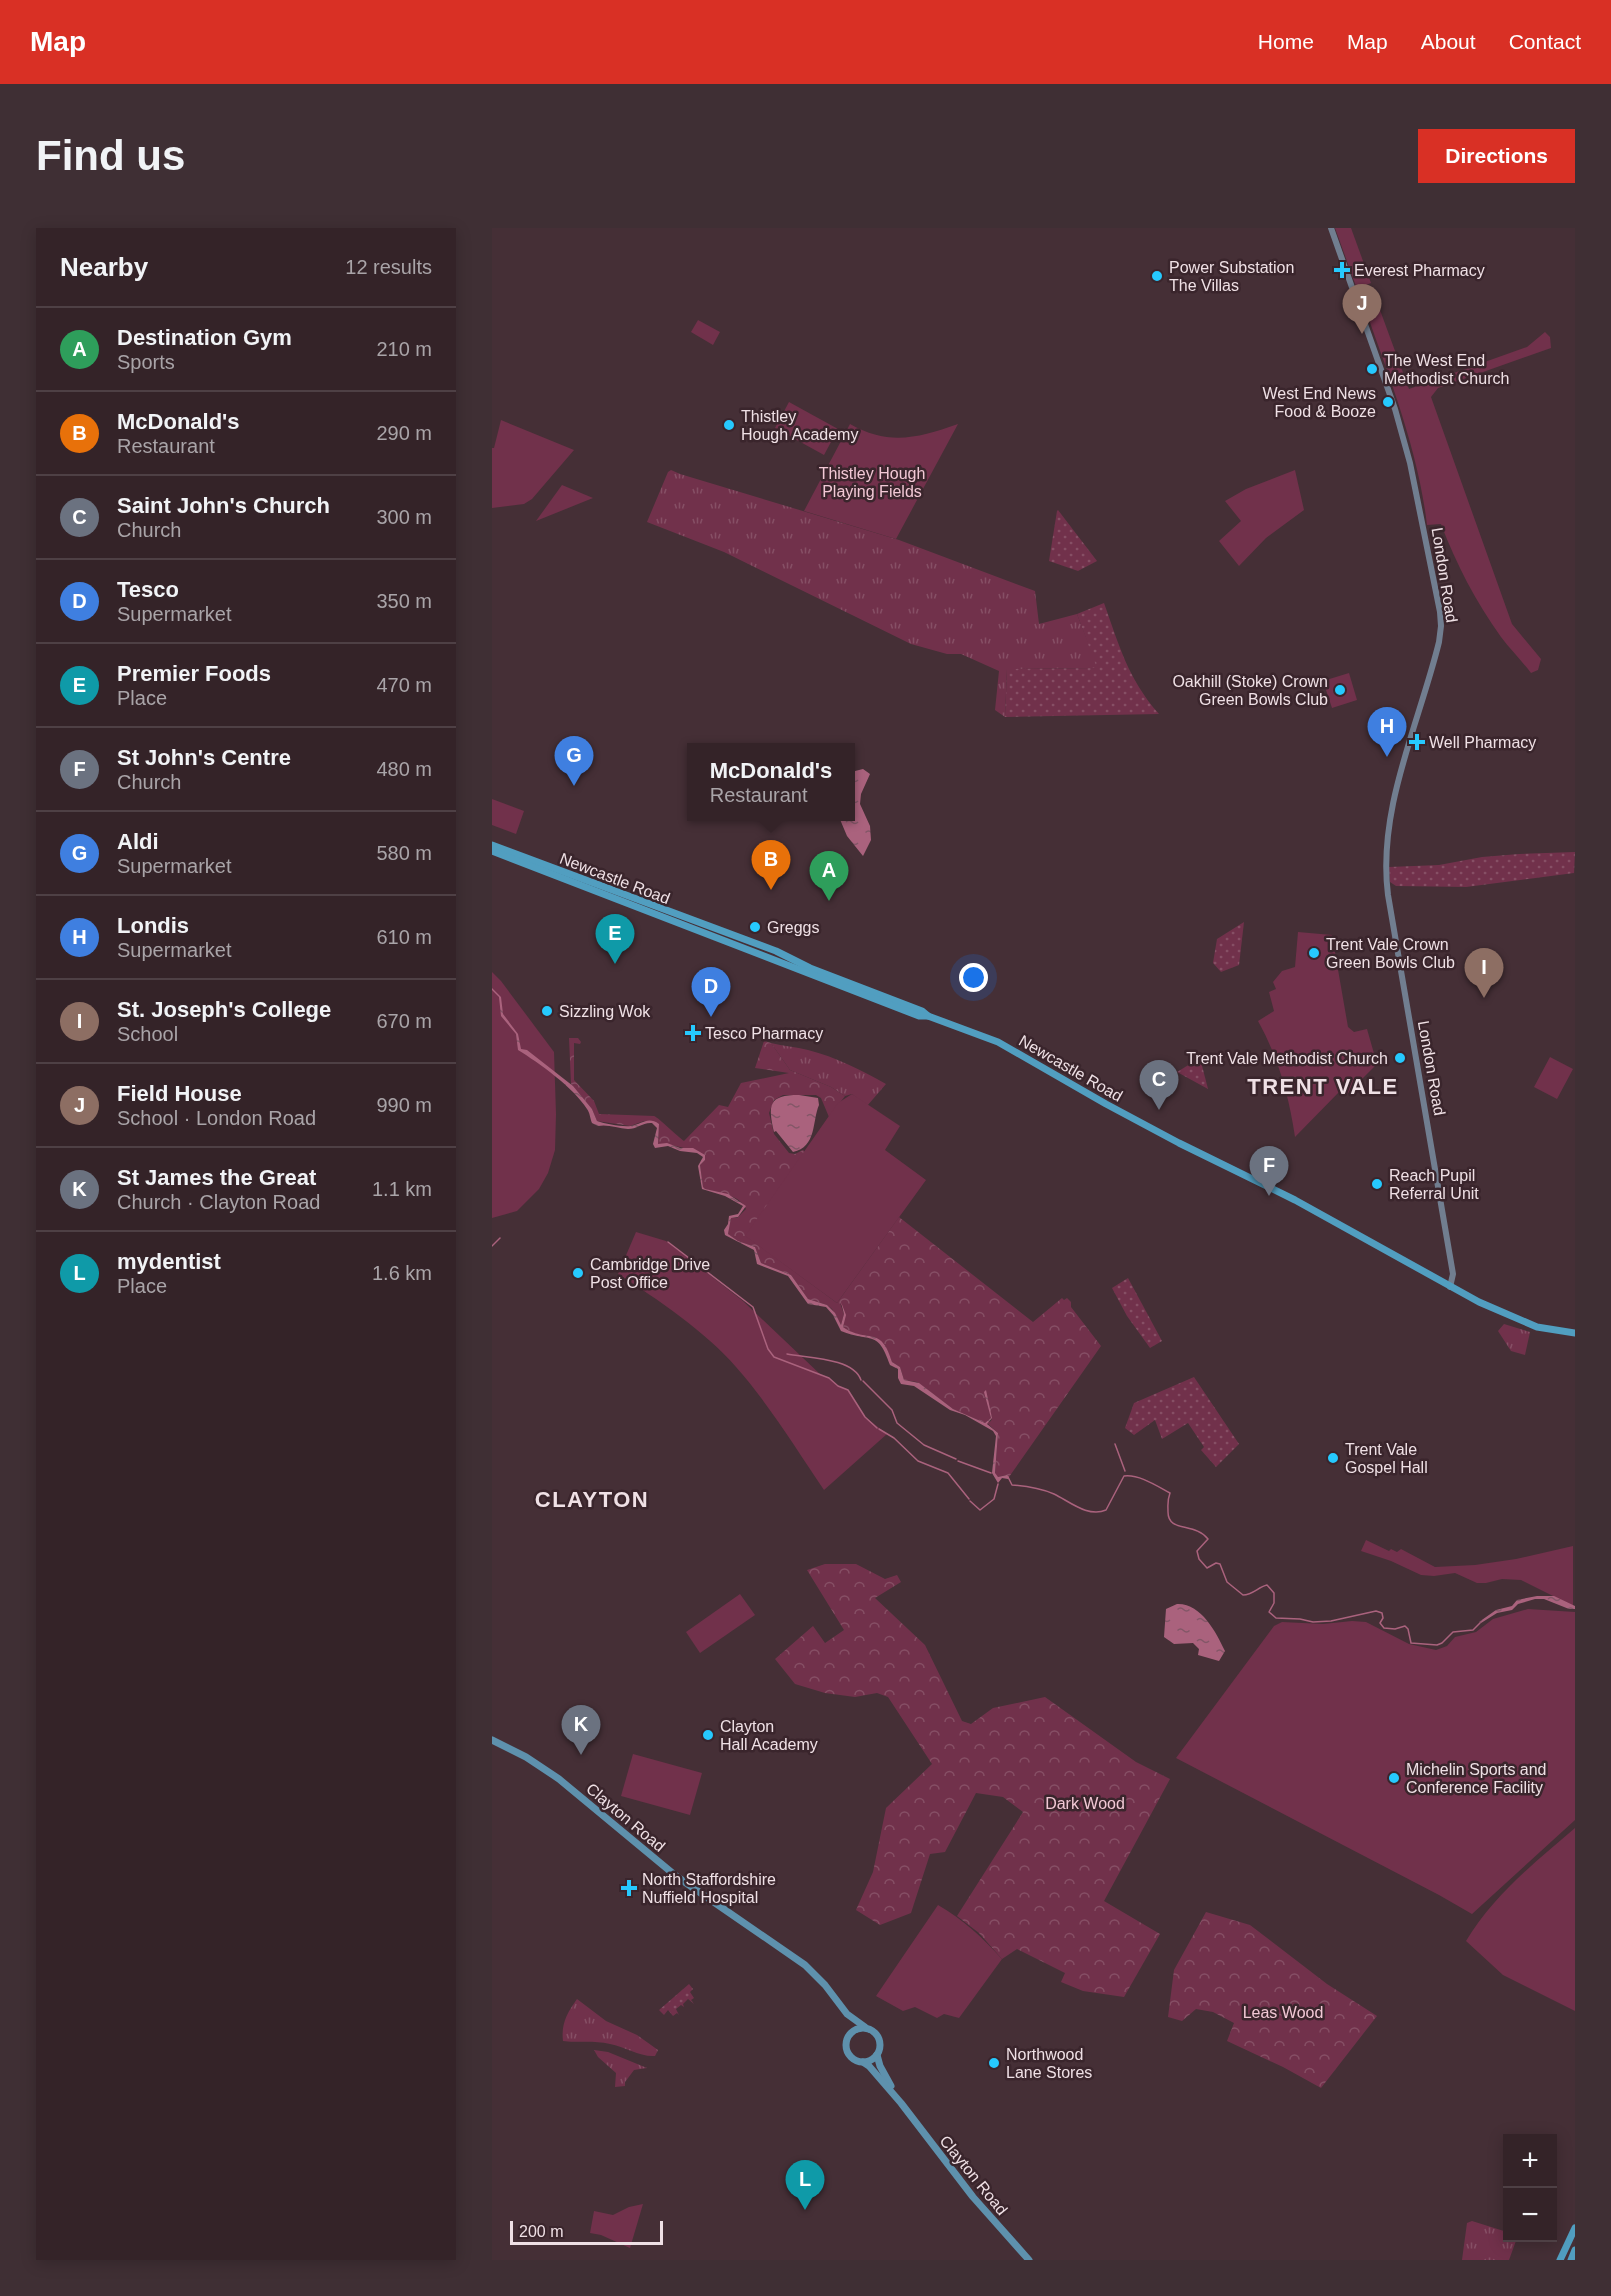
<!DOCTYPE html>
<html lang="en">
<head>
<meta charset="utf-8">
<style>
  :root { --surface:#342328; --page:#3f2f34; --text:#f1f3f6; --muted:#a9a4a8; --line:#4e4045; --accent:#d93025 }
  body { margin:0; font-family:Arial,sans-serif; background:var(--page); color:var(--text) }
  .controls { position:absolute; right:18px; bottom:18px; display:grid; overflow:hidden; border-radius:0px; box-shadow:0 3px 15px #0003 }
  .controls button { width:54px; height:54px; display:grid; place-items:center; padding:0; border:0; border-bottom:2px solid var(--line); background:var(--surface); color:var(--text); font:30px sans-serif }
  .scale { position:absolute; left:18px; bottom:15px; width:153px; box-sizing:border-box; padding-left:6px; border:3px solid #efe0e5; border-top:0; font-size:16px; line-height:21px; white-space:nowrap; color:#efe0e5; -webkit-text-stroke:4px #3a252c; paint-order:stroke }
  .you { position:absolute; left:482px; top:750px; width:21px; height:21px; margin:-15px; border:4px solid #fff; border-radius:50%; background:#1a73e8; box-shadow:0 0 0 9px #1a73e833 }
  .badge { display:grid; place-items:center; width:39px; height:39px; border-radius:50%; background:var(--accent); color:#fff; font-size:20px; font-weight:700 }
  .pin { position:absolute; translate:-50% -50px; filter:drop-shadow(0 2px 3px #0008) }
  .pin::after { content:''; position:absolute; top:32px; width:21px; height:18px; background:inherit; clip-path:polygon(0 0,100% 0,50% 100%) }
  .popup { position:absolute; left:195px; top:515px; width:168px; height:78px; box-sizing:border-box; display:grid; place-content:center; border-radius:0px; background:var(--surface); filter:drop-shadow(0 2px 4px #0005); font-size:20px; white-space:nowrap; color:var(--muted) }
  .popup b { font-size:22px; color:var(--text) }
  .popup::after { content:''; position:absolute; left:50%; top:100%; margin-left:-12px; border:12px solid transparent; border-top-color:var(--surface) }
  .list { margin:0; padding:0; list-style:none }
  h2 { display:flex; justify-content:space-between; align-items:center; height:78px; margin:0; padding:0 24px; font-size:26px }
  h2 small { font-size:20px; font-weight:400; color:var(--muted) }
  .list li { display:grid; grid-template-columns:39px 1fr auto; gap:18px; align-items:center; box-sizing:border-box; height:84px; padding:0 24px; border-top:2px solid var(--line) }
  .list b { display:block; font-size:22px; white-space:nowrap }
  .list p { margin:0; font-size:20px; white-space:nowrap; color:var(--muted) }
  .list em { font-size:20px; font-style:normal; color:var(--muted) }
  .map { position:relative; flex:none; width:1083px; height:2032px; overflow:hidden; border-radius:0px }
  header { display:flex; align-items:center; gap:36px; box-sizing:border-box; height:84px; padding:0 30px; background:var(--accent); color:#fff }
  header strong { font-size:28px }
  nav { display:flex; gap:33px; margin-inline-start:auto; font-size:21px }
  .intro { display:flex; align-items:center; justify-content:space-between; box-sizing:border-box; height:144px; padding:0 36px }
  h1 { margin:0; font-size:42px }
  .button { padding:15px 27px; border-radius:0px; background:var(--accent); color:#fff; font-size:21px; font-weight:700 }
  main { display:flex; gap:36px; padding:0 36px }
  aside { flex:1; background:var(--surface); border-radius:0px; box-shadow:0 3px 15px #0003 }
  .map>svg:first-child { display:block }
</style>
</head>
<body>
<header>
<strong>Map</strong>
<nav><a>Home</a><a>Map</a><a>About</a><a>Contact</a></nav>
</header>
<div class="intro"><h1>Find us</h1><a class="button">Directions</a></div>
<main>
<aside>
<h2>Nearby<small>12 results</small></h2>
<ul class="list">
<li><span class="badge" style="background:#2e9e5b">A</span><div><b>Destination Gym</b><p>Sports</p></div><em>210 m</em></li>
<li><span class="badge" style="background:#e8710a">B</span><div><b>McDonald's</b><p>Restaurant</p></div><em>290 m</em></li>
<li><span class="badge" style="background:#6b7280">C</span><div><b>Saint John's Church</b><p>Church</p></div><em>300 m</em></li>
<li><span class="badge" style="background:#3f7fe0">D</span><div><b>Tesco</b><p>Supermarket</p></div><em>350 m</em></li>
<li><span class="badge" style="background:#0f9aa8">E</span><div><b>Premier Foods</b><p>Place</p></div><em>470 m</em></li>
<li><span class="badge" style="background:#6b7280">F</span><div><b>St John's Centre</b><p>Church</p></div><em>480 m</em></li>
<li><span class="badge" style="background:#3f7fe0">G</span><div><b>Aldi</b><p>Supermarket</p></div><em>580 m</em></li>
<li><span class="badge" style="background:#3f7fe0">H</span><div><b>Londis</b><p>Supermarket</p></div><em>610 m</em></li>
<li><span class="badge" style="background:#8d6e63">I</span><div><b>St. Joseph's College</b><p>School</p></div><em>670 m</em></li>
<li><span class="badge" style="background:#8d6e63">J</span><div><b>Field House</b><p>School · London Road</p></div><em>990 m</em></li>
<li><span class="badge" style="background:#6b7280">K</span><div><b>St James the Great</b><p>Church · Clayton Road</p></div><em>1.1 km</em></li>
<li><span class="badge" style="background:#0f9aa8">L</span><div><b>mydentist</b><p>Place</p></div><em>1.6 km</em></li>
</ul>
</aside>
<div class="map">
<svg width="1083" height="2032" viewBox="0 0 1083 2032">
  <defs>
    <pattern id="grass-tufts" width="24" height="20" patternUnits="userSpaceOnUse" patternTransform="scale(1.5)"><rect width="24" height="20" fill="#71314b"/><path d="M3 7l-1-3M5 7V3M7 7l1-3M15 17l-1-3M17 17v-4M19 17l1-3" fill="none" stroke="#864f65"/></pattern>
    <pattern id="forest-crowns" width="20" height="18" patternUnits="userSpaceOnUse" patternTransform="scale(1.5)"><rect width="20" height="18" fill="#71314b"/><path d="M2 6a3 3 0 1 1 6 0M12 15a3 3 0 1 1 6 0" fill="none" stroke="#864f65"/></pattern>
    <pattern id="garden-dots" width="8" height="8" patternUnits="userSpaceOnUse" patternTransform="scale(1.5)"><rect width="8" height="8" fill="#71314b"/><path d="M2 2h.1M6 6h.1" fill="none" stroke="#864f65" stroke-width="1.8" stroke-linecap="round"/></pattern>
    <pattern id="water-ripples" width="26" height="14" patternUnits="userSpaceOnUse" patternTransform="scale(1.5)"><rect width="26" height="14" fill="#aa627d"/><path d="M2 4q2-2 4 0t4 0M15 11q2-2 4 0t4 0" fill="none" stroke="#835667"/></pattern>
  </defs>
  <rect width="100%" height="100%" fill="#452f36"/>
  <!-- grass -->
  <g fill="url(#grass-tufts)">
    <polygon points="179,242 188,246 407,312 543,363 547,396 585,386 606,440 515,441 513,489 503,482 507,443 469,426 455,426 419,416 232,324 155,294 176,244"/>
    <path d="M279,815C291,818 304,819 316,822C344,829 369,842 394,856L375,878L360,866L353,868L339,859L298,842Z"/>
    <polygon points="1012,1096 1038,1104 1033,1127 1019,1123 1006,1103"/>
    <path d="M85,1771L114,1793L145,1807L166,1822L163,1828C148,1829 133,1819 118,1816C102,1812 86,1815 71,1813C69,1796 75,1785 85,1771Z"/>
    <polygon points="102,1822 116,1824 155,1840 142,1842 133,1854 133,1858 123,1859 124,1845 106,1829"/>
    <polygon points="980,1993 1015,2004 1016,2010 1025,2010 1017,2032 970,2032 975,1995"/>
  </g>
  <!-- forest -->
  <g fill="url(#forest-crowns)">
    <path d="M77,810H86L89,814L88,816L82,815V852L102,873L107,886L162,888C167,890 185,908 192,913L227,877L236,879L249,855L297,845L263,840L272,813L279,815L298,842L339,859L353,868L337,889L329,870L324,867H291L282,872L277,885L282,906L297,925L303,926L311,922L313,924L254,1008L345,1075L407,989L541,1094L570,1070L572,1072L575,1070L579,1074V1079L609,1118L517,1249L514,1247L506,1249L503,1247L506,1205L495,1195L499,1193L500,1190L495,1171L499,1190L493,1195L461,1181L425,1154L412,1152L408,1139L400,1134C389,1098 374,1116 351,1099C353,1089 354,1084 348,1075L352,1086L349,1097L340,1081L335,1077L316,1071L299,1047L269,1035L263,1019L246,1013L236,1006L239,990H245L254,981C247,966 227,965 213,961L211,959L208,937L213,932L212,927C196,920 182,917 166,916L167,896L152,893L138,898L105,893L100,881L79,856Z"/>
    <polygon points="333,1336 364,1336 393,1351 405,1347 409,1354 383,1370 433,1417 470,1493 479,1496 501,1480 553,1469 644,1534 678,1551 612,1673 668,1706 632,1769 591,1763 569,1754 573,1745 525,1721 510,1731 487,1705 465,1688 531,1584 511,1569 484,1565 453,1624 438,1626 419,1685 388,1697 364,1682 381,1644 394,1580 440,1536 396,1469 385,1465 363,1469 333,1465 303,1456 283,1431 321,1398 333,1415 352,1402 315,1342"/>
    <polygon points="714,1684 758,1697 835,1756 885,1788 829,1860 791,1839 735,1813 742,1795 721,1784 704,1781 690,1793 676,1789 682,1742"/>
  </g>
  <!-- park -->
  <g fill="#71314b">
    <polygon points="843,0 859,0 879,55 865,61"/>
    <path d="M881,63L917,161L1035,119L1053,104L1058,109L1059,120L946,160L939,169L1020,396L1049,431L1046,442L1039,445C1030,433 1018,421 1009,409C984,374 964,336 949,296L935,297C926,219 895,144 869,69Z"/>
    <polygon points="206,92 228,104 221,117 199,104"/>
    <polygon points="297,174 346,201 332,227 283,200"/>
    <polygon points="9,192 82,222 40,271 32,276 0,280 0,220 2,220"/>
    <path d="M358,196C397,218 426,210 466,196L404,311L312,283Z"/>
    <polygon points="803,242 812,282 774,310 747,338 727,313 749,293 733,273 754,261"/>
    <polygon points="70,257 101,270 44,293"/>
    <polygon points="857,445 865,472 840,480 831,453"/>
    <polygon points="0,571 32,583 24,606 0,597"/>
    <path d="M806,704L840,707L856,799L862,804L875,801L885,836L853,868L848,863L803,909C797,868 786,829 766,793L782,783L777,764L784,761L781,754L790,743L803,739Z"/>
    <polygon points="0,744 9,753 62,824 64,886 63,922 56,945 47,961 25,983 0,990"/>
    <polygon points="1058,829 1081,841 1065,871 1042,859"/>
    <polygon points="360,866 408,898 393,922 434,952 345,1075 253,1008 346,875"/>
    <path d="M144,1004L174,1013L251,1073L330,1148L337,1150L346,1158L356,1162L373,1189L395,1206L332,1262C305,1222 276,1175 244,1139C215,1105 164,1070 126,1046Z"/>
    <polygon points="874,1312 897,1323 899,1321 905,1324 909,1321 943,1339 983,1337 1024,1331 1081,1318 1081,1378 1029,1352 1010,1351 994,1355 985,1355 963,1345 942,1348 929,1347 899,1333 869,1323"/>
    <polygon points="248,1366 263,1387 208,1425 194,1404"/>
    <polygon points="1036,1381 1083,1384 1083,1592 980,1686 947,1667 684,1530 782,1398 790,1394 831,1396 860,1393 874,1394 917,1416 944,1422 955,1418 963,1409 984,1404 1001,1391"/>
    <polygon points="141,1526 210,1545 198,1587 129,1568"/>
    <path d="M1083,1600V1783L1011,1747L974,1713C1001,1668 1043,1634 1083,1600Z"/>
    <path d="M446,1677C472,1692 490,1709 510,1731L467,1790L452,1786L445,1790L423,1779L411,1783L384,1768Z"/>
    <polygon points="151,1976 138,2020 109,2007 98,2005 102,1983 121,1987 137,1979"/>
  </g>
  <!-- garden -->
  <g fill="url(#garden-dots)">
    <polygon points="566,282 605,333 586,343 557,333 565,283"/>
    <path d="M612,375C627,417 636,451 667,486L513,489L515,441L605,440L585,386Z"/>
    <polygon points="1083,624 1082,645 974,659 904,658 898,654 897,639 947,637 990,629 1027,626"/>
    <polygon points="752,694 747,737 729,744 721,735 725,711"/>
    <polygon points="708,830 716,861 685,844"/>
    <polygon points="636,1050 670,1113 658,1120 635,1088 620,1060"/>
    <polygon points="702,1149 747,1216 724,1239 709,1222 712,1219 696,1195 670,1211 663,1192 642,1207 633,1200 642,1175"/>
    <polygon points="197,1756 201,1761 198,1764 202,1770 199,1772 202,1776 196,1771 191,1776 192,1779 189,1777 184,1781 187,1787 185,1785 181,1788 176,1782 172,1787 167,1782"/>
  </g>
  <!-- water -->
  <g fill="url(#water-ripples)">
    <polygon points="371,541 378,546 369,566 368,576 378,598 379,612 371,628 355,608 347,589 358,588 359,544"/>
    <path d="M0,760L9,769L11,786L26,806L29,821L35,822L81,858L100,881L105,893C114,896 129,899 139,898C150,896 156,888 167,896L166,916L175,915L188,920H201L213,927V932L208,937L211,959L213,961L236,966L254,978L246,989L239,990L236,1006L246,1013L263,1019L269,1035L299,1047L316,1071L335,1077L343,1085L349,1097L352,1086L349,1074L354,1087L351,1099C375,1116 389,1096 400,1134L408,1139L412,1152L427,1155L461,1181L493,1195L499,1190L492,1164L494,1162L500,1190L495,1196L506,1205L503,1245L506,1249L515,1247L517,1249L516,1251L510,1250L506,1255L500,1245L504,1208L501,1203L473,1187L458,1182L422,1158L409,1156L406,1150V1141L398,1137C386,1101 379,1115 349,1103L341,1087L334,1079L316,1076L296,1048L265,1036L262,1022L233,1007L232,1002L236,996L237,988L246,986L251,978L233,968L210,961L206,938L211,929L205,925L188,923L176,918L163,920L161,916L165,900L160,895C151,894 145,901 136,901C126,900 115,896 106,898L100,895C98,890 98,885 95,881C81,859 47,835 26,822L24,806L9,788L7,769L0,762Z"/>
    <path d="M307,867L326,870L327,877C320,893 325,919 301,924L284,903L282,904C276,877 276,867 307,867Z"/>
    <polygon points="1062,1368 1083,1378 1083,1381 1077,1381 1052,1371 1043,1371 1026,1376 1020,1382 1005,1385 989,1395 987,1394 1004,1382 1020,1378 1025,1372 1045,1368"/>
    <path d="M685,1376C709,1375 724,1404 733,1423L727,1433L706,1427L707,1421L701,1415L682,1416L672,1409L674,1381Z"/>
  </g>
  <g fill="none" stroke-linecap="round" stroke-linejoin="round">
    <!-- stream -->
    <g stroke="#aa627d" stroke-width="1.5">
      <polyline points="176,1014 261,1079 276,1121 282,1129 337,1150 346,1158 356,1162 373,1189 385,1200"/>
      <polyline points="0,1018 8,1010"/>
      <path d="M295,1126C316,1130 361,1130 369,1152"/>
      <polyline points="371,1153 400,1182 405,1195 432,1217 464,1231"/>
      <polyline points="387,1201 402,1210 426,1233 456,1245 477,1271"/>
      <polyline points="623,1216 633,1243"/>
      <polyline points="466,1233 499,1245"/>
      <path d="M516,1249L520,1257C535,1258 548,1260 562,1266C577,1273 596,1290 614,1282L632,1248C647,1246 665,1258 678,1265C675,1273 676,1276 676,1284C676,1305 703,1294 716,1311L705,1323L707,1331L715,1340L724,1335L728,1336L735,1354L751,1367C761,1367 766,1359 775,1357L782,1365V1375L777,1384L784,1390L808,1391L821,1394L839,1393L884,1383L890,1385L891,1390L888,1395L892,1400L903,1401L913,1398L916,1401L919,1415L945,1417L950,1415L961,1404L981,1402L988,1395"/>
      <polyline points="478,1273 488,1282 502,1271 506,1256"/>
    </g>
    <!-- secondary -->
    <path stroke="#717e90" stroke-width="6" d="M839,0L903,181L918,235L948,384L949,398L947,414C927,496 885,581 896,667L961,1046L958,1059"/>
    <!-- primary -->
    <g stroke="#5e91ad" stroke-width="7">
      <polyline points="0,1512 34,1529 67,1551 184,1648 313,1737 333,1757 355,1786 373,1799"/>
      <circle cx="371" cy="1817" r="17"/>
      <polyline points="385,1827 388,1838 399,1858"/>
      <polyline points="371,1834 377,1838 409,1875 481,1969 537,2032"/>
    </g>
    <!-- trunk -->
    <g stroke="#519ec0" stroke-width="7">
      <polyline points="0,617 284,723 318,740 430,783 436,788 506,814 614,876 687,915 803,972 987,1074 1045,1099 1083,1105"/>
      <polyline points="0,623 427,788 436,788"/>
      <polyline points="1068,2032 1083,2000"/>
      <polyline points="1079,2032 1083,2022"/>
    </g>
  </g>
  <!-- markers -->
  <g fill="#26c9fe" stroke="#3a252c" stroke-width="2">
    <path d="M847 33h6v6h6v6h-6v6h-6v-6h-6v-6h6z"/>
    <circle cx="665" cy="48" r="6"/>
    <circle cx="880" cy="141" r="6"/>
    <circle cx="896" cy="174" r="6"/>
    <circle cx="237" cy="197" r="6"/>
    <circle cx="848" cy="462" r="6"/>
    <path d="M922 505h6v6h6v6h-6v6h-6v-6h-6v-6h6z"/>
    <circle cx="263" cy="699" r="6"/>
    <circle cx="822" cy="725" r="6"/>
    <circle cx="55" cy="783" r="6"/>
    <path d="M198 796h6v6h6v6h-6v6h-6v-6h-6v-6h6z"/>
    <circle cx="908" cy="830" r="6"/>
    <circle cx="885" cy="956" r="6"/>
    <circle cx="86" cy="1045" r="6"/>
    <circle cx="841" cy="1230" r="6"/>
    <circle cx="216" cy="1507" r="6"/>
    <circle cx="902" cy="1550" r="6"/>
    <path d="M134 1651h6v6h6v6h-6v6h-6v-6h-6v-6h6z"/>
    <circle cx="502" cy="1835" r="6"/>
  </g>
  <g text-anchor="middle" stroke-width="5" stroke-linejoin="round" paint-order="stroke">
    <!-- poi labels -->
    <g font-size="16" fill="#efe0e5" stroke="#3a252c" text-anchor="start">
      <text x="677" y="45">Power Substation<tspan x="677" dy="18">The Villas</tspan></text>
      <text x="862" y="48">Everest Pharmacy</text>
      <text x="892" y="138">The West End<tspan x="892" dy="18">Methodist Church</tspan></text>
      <text x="884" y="171" text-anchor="end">West End News<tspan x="884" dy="18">Food &amp; Booze</tspan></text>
      <text x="249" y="194">Thistley<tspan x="249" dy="18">Hough Academy</tspan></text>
      <text x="836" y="459" text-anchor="end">Oakhill (Stoke) Crown<tspan x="836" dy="18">Green Bowls Club</tspan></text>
      <text x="937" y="520">Well Pharmacy</text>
      <text x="275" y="705">Greggs</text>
      <text x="834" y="722">Trent Vale Crown<tspan x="834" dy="18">Green Bowls Club</tspan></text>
      <text x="67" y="789">Sizzling Wok</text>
      <text x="213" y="811">Tesco Pharmacy</text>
      <text x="896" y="836" text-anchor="end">Trent Vale Methodist Church</text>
      <text x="897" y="953">Reach Pupil<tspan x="897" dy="18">Referral Unit</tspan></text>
      <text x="98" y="1042">Cambridge Drive<tspan x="98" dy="18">Post Office</tspan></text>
      <text x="853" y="1227">Trent Vale<tspan x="853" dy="18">Gospel Hall</tspan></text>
      <text x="228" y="1504">Clayton<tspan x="228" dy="18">Hall Academy</tspan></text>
      <text x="914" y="1547">Michelin Sports and<tspan x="914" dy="18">Conference Facility</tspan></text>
      <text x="150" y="1657">North Staffordshire<tspan x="150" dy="18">Nuffield Hospital</tspan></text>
      <text x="514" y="1832">Northwood<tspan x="514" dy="18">Lane Stores</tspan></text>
    </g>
    <!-- park labels -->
    <g font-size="16" fill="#f2c8d5" stroke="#3a252c">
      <text x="380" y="251">Thistley Hough<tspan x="380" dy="18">Playing Fields</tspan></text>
      <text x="593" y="1581">Dark Wood</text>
      <text x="791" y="1790">Leas Wood</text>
    </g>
    <!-- street labels -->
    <g font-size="16" fill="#efe0e5" stroke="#3a252c">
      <text transform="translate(953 347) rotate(81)" y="6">London Road</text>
      <text transform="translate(123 650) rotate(21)" y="6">Newcastle Road</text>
      <text transform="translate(579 840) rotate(30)" y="6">Newcastle Road</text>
      <text transform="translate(940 840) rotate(80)" y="6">London Road</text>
      <text transform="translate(134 1589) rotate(40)" y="6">Clayton Road</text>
      <text transform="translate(482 1947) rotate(51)" y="6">Clayton Road</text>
    </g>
    <!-- district labels -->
    <g font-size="22" font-weight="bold" letter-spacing="1.5" fill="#efe0e5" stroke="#3a252c">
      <text x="831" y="866">TRENT VALE</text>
      <text x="100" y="1279">CLAYTON</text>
    </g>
  </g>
</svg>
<div class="controls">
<button>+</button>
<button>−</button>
</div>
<div class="scale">200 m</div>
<div class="you"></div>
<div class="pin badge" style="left:337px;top:673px;background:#2e9e5b">A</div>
<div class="pin badge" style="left:279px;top:662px;background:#e8710a">B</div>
<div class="popup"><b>McDonald's</b>Restaurant</div>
<div class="pin badge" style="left:667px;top:882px;background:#6b7280">C</div>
<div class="pin badge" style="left:219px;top:789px;background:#3f7fe0">D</div>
<div class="pin badge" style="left:123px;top:736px;background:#0f9aa8">E</div>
<div class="pin badge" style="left:777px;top:968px;background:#6b7280">F</div>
<div class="pin badge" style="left:82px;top:558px;background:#3f7fe0">G</div>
<div class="pin badge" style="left:895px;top:529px;background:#3f7fe0">H</div>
<div class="pin badge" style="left:992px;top:770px;background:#8d6e63">I</div>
<div class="pin badge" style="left:870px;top:106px;background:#8d6e63">J</div>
<div class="pin badge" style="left:89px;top:1527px;background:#6b7280">K</div>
<div class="pin badge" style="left:313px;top:1982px;background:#0f9aa8">L</div>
</div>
</main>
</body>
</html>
